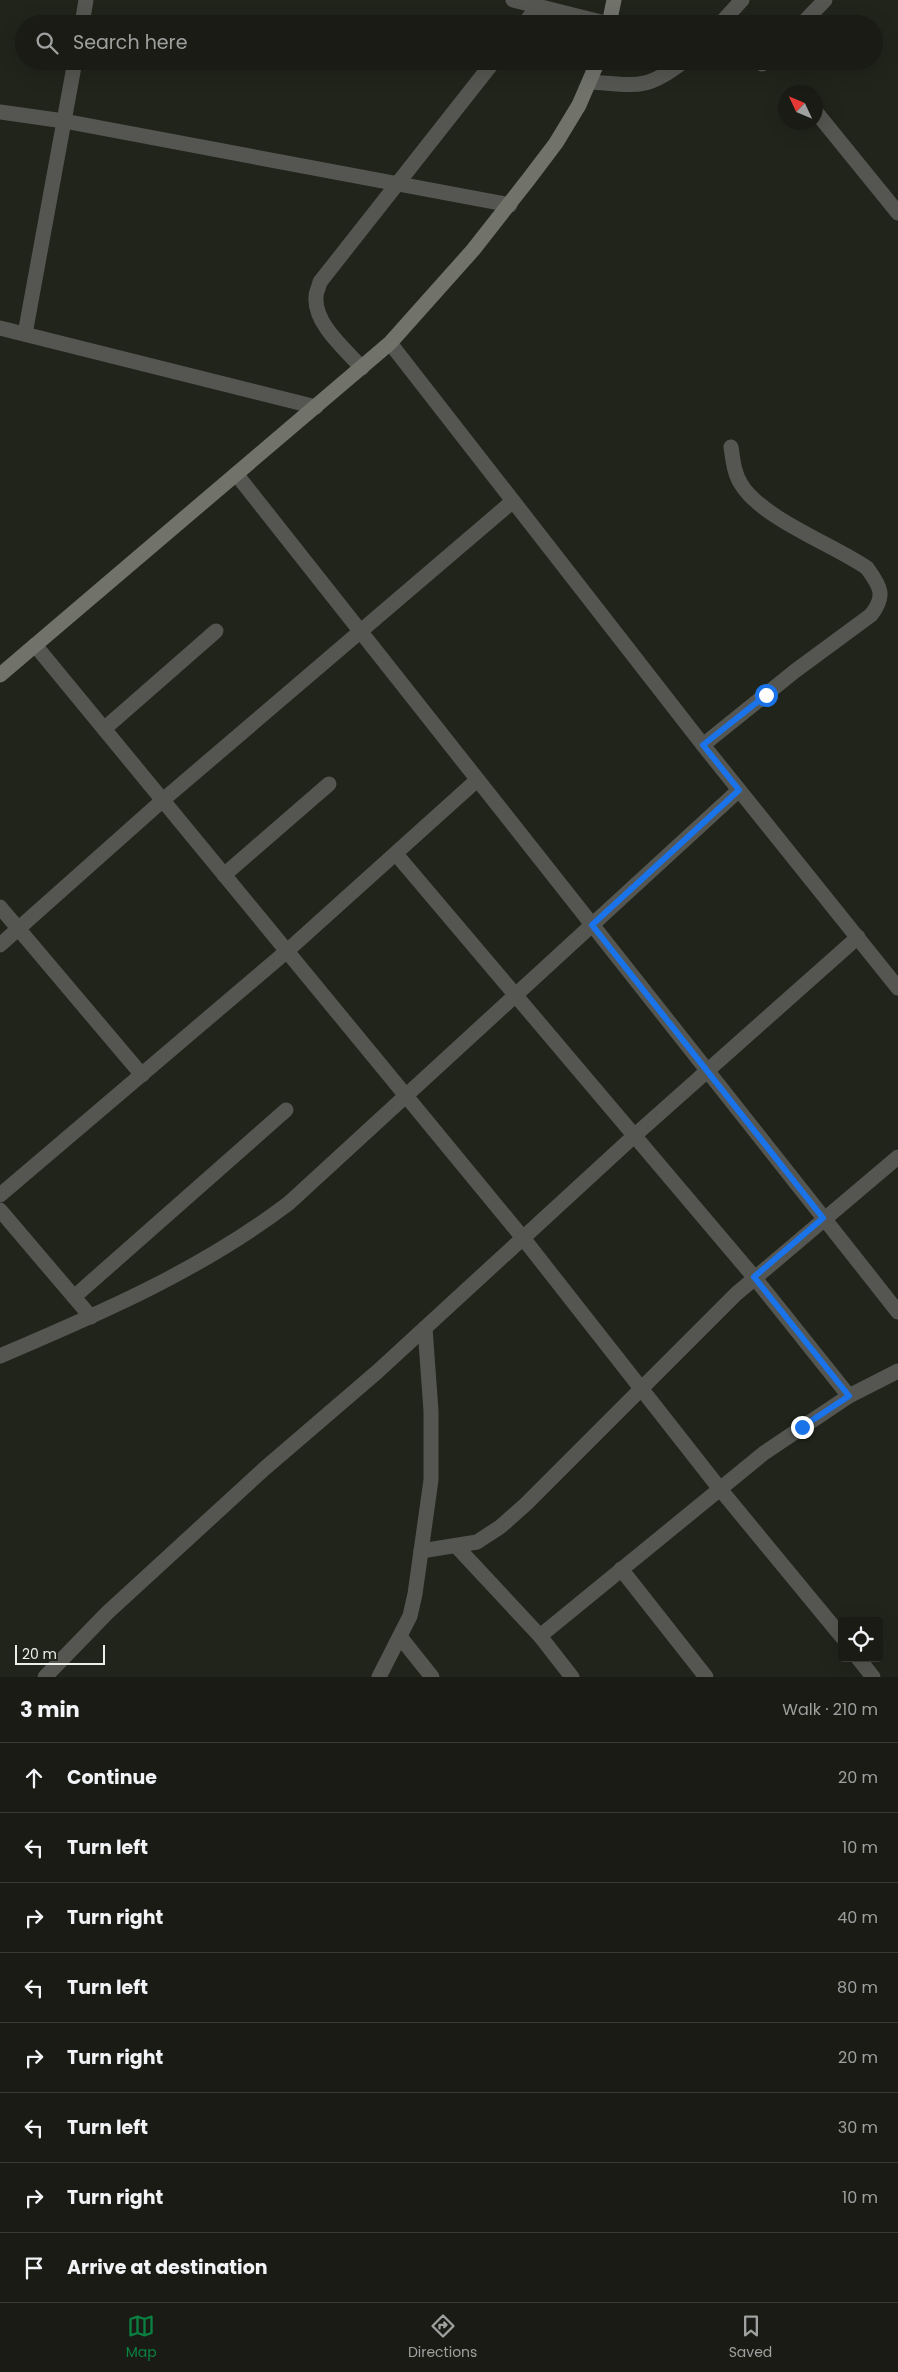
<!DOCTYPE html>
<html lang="en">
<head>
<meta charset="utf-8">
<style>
  :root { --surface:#191b14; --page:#262822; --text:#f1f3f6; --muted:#9fa1a0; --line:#373934; --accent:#0b8043 }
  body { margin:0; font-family:Poppins,sans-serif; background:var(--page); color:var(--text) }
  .controls { position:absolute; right:15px; bottom:15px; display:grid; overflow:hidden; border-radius:5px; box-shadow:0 5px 20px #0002 }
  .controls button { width:45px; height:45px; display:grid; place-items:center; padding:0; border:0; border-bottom:1px solid var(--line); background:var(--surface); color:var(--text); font:25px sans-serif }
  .compass { position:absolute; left:778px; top:85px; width:45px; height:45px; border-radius:50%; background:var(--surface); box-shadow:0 5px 20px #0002; rotate:314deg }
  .scale { position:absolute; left:15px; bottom:12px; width:90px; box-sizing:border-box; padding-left:5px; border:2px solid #ecefe8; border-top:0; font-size:14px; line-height:18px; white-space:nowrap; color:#ecefe8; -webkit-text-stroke:4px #21241a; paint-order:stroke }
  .stop { position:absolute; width:15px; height:15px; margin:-11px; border:4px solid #1a73e8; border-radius:50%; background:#fff }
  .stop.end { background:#1a73e8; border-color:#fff; box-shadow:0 1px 5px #0008 }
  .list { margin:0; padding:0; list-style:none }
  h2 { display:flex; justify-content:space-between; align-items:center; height:65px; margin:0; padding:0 20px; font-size:21px }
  h2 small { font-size:16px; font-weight:400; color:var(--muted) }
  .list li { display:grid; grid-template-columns:32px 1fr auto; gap:15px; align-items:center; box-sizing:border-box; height:70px; padding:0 20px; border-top:1px solid var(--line) }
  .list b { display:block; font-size:19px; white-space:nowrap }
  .list em { font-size:16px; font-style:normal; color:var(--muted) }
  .icon { flex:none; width:28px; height:28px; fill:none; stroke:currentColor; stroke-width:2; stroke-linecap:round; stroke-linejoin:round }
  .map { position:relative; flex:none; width:898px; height:1677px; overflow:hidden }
  .search { position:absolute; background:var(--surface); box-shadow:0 5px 20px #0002; left:15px; right:15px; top:15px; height:55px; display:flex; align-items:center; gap:12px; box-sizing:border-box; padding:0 18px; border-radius:28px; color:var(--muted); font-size:19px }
  .sheet { height:625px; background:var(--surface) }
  nav { display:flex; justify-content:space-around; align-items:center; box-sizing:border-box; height:70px; border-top:1px solid var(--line); background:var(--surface); font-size:14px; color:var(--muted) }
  nav a { display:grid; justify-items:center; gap:2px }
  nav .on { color:var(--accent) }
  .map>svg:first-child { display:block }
</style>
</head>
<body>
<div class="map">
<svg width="898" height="1677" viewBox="0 0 898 1677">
  <rect width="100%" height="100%" fill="#21241a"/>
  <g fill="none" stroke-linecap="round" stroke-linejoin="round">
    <!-- lane -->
    <g stroke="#555651" stroke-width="15">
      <polyline points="802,24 825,0"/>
      <polyline points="762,64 765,61"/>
    </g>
    <!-- street -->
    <g stroke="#555651" stroke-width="15">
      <polyline points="513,0 609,24"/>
      <polyline points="82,24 86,0"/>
      <polyline points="524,24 538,6"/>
      <polyline points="720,24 742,0"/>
      <path d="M590,82C636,85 646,91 684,61"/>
      <polyline points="0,112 64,121 510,205"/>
      <polyline points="816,112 898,213"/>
      <polyline points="0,328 316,407"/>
      <polyline points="25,334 75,61"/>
      <polyline points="390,343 703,745 898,988"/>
      <path d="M362,368C346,350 314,324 316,297C316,292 319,287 320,282L494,61"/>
      <polyline points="237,475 898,1312"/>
      <polyline points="35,645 523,1238 720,1489 842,1637"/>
      <polyline points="104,729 216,631"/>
      <path d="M703,745L795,671L871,615C886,596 881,587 867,568C834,545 761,518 741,484C734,473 733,460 731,447"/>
      <polyline points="396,854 754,1277 849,1396"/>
      <polyline points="224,875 329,784"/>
      <polyline points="0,907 142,1075"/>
      <polyline points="0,945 163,800 513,501"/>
      <polyline points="0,1195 287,951 477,780"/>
      <polyline points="0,1210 91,1317"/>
      <polyline points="74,1297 286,1110"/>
      <path d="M0,1356C101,1313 201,1270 289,1203L739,790"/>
      <polyline points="457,1547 540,1636 572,1677"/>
      <polyline points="421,1551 477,1542 500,1527 526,1504 736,1294 898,1157"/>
      <polyline points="621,1569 706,1677"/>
      <polyline points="540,1636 764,1453 849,1396 898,1371"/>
      <polyline points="401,1638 432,1677"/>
      <polyline points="858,1658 873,1677"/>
      <polyline points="45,1677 107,1613 264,1469 377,1372 634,1136 858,937"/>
      <polyline points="379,1677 410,1616 415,1594 431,1480 431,1411 425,1328"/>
    </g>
    <!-- secondary -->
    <g stroke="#71736b" stroke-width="15">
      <polyline points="609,24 614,0"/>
      <polyline points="0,675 390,343 473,250 528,180 556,143 579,105 598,61"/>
    </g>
  </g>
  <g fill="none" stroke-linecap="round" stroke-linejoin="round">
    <!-- route -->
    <polyline stroke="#1a73e8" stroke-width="6" points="766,695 703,745 739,790 592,925 823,1218 754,1277 849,1396 802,1427"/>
  </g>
</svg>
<div class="controls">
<button><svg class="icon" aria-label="locate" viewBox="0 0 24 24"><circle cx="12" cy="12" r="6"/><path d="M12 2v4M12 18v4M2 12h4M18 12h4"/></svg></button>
</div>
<svg class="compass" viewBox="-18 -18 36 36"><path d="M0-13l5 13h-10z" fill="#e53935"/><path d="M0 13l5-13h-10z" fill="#9fa1a0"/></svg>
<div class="scale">20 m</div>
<div class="stop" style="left:766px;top:695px"></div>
<div class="stop end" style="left:802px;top:1427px"></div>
<div class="search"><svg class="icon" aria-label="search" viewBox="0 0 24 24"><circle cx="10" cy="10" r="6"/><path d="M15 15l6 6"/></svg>Search here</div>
</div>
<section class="sheet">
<h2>3 min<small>Walk · 210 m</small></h2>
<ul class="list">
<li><svg class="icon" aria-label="ahead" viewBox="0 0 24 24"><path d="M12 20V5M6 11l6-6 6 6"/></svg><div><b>Continue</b></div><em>20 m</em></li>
<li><svg class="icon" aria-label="left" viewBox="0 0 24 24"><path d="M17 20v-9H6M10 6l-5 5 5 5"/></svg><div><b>Turn left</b></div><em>10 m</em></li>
<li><svg class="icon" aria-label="right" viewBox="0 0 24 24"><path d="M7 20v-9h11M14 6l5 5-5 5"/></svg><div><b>Turn right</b></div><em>40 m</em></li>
<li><svg class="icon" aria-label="left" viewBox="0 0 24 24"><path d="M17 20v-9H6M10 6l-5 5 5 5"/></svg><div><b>Turn left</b></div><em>80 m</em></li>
<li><svg class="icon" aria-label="right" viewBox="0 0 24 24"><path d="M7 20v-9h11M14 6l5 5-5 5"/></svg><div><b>Turn right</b></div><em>20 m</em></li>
<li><svg class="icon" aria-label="left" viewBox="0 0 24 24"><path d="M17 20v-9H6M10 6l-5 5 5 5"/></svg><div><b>Turn left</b></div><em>30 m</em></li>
<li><svg class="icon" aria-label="right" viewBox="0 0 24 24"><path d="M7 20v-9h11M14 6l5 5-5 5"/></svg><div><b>Turn right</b></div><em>10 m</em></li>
<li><svg class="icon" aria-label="arrive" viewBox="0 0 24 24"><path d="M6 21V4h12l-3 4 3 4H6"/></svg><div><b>Arrive at destination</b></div></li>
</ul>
</section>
<nav>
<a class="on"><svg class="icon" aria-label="map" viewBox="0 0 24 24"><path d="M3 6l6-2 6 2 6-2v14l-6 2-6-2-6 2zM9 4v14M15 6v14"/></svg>Map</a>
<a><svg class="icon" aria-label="directions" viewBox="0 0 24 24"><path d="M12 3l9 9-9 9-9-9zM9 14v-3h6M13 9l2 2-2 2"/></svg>Directions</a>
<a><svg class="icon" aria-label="saved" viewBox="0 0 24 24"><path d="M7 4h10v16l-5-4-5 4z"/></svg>Saved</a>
</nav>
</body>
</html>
